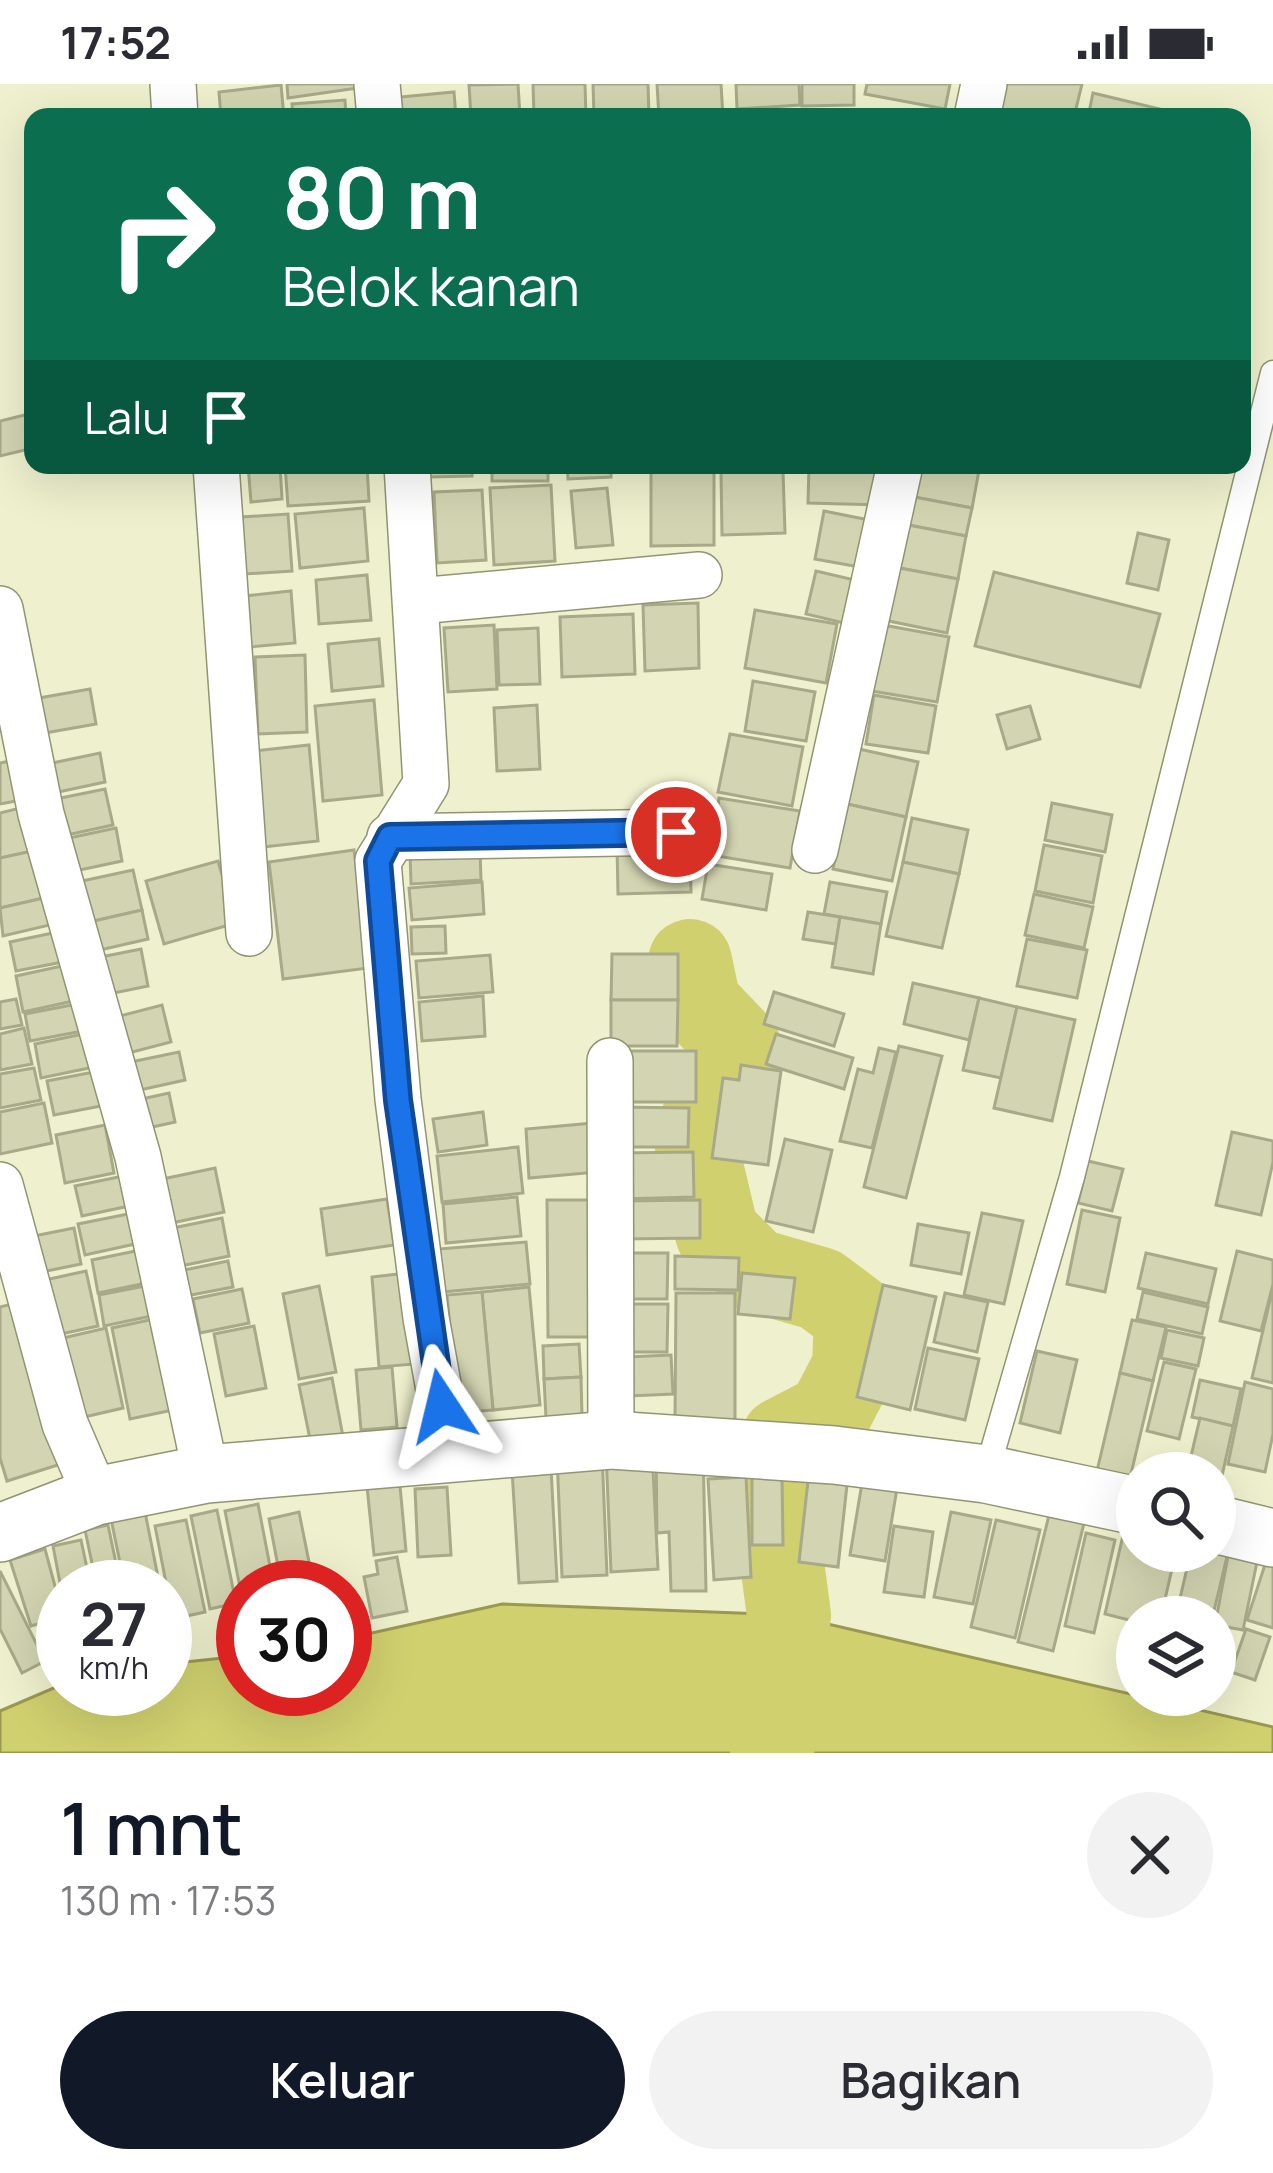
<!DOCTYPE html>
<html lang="id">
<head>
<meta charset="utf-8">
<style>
  :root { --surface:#fff; --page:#f2f2f3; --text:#2b2b33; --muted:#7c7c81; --accent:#111827 }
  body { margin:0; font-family:Manrope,sans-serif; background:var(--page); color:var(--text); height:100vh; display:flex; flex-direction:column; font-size:45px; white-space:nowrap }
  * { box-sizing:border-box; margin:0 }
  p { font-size:39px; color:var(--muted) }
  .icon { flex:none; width:66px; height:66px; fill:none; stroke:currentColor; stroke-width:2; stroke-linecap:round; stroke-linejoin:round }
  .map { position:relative; height:1669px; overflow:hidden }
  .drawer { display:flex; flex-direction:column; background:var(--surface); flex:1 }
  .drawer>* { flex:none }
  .guide { position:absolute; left:24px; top:24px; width:1227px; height:366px; border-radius:24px; box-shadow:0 12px 48px #0002; background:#0b6e4f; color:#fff; overflow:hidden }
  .controls { position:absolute; left:1116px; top:1368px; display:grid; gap:24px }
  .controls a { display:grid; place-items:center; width:120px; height:120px; border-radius:50%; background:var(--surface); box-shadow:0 12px 48px #0002; font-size:60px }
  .speed { position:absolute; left:36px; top:1476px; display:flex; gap:24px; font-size:60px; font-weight:700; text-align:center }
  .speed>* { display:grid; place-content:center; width:156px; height:156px; border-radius:50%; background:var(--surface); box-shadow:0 12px 48px #0002; line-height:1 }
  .speed small { font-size:30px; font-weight:400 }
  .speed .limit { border:18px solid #d22; background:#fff; color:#111 }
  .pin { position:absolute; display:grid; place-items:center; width:102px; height:102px; color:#fff; margin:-51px; border:6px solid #fff; border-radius:50%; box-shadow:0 3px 12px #0007 }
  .me { position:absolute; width:132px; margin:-66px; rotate:350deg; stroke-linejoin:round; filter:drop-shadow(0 0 9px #0008) }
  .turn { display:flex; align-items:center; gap:42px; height:252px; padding:0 60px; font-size:54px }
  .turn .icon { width:156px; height:156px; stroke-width:2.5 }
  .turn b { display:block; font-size:84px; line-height:102px }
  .then { display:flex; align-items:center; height:114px; padding:0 60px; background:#0003; gap:24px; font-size:45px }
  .round { display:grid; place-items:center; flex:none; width:126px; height:126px; border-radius:63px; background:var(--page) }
  .overview { display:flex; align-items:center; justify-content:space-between; height:204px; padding:0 60px }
  h1 { font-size:72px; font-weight:600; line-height:90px; color:var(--accent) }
  .button { display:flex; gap:24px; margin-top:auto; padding:24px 60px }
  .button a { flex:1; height:138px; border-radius:72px; background:var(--accent); color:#fff; font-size:48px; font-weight:600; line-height:138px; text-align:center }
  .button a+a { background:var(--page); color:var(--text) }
  .status { display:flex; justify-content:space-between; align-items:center; height:84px; padding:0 60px; background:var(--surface); direction:ltr }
  .status svg { height:33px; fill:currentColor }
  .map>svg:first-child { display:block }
  .water { fill:#d0d06f; stroke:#999951; stroke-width:3 }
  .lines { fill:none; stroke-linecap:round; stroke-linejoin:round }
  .river { stroke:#d0d06f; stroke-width:84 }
  .building { fill:#d3d4b1; stroke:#a8a988; stroke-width:3 }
  .service-casing { stroke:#939473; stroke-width:27 }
  .minor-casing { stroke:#939473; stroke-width:48 }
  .tertiary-casing { stroke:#939473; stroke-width:60 }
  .service { stroke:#fff; stroke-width:24 }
  .minor { stroke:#fff; stroke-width:45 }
  .tertiary { stroke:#fff; stroke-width:57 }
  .route-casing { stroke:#114b97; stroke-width:30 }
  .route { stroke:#1a73e8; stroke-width:21 }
</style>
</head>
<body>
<div class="status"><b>17:52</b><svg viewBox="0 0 49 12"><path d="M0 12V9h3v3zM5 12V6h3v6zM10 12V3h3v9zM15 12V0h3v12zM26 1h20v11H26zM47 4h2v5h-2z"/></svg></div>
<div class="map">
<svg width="1273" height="1669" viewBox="0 0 1273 1669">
  <rect width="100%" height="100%" fill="#eff0cd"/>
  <!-- water -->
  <path class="water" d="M502 1520 789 1531 1273 1643V1669H0V1627L63 1600V1605H165V1580L243 1572V1605H345V1555Z"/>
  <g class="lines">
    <!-- river -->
    <path class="river" d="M690 877 699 920 739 962 735 984 709 1007 697 1065 717 1149 754 1186 820 1205 856 1232 854 1283 829 1331 783 1355 772 1404 789 1531 772 1669"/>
  </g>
  <!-- building -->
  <g class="building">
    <path d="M287 0H365V3L288 14Z"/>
    <path d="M518 0 520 33H471L469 1Z"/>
    <path d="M533 0H585L586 33H534Z"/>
    <path d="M593 0H648L649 33H594Z"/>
    <path d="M657 0H721L723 33H659Z"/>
    <path d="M736 0H799L800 21 737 25Z"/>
    <path d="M802 0H854V21L802 22Z"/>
    <path d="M867 0H950L945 25 865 10Z"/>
    <path d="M1001 0H1082L1074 33H993Z"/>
    <path d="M281 1 284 33H221L219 8Z"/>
    <path d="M454 8 456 33H401L400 13Z"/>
    <path d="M1093 9 1160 25 1158 33H1088Z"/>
    <path d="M345 16 346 33H293L292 20Z"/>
    <path d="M33 329V364L0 372V337Z"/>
    <path d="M248 381H280L282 415 251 418Z"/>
    <path d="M285 381H367L369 417 288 422Z"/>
    <path d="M428 381H472V392L429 393Z"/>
    <rect x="492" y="381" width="56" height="16"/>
    <path d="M567 381H611V393L568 395Z"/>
    <path d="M809 381H883L882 421 808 419Z"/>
    <path d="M915 381H980L972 424 909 412Z"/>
    <path d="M714 387V461L651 462V388Z"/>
    <path d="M783 387 785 449 722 451 721 388Z"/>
    <path d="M551 401 555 477 494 481 490 404Z"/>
    <path d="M607 404 613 461 576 464 571 407Z"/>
    <path d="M482 406 486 476 437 479 434 408Z"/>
    <path d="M909 412 972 424 966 452 903 440Z"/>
    <path d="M364 424 368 477 300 484 295 430Z"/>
    <path d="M824 427 874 437 865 484 815 475Z"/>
    <path d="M288 430 292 487 245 490 242 433Z"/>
    <path d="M903 440 966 452 958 495 894 483Z"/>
    <path d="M1138 449 1169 456 1158 506 1127 499Z"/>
    <path d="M894 483 958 495 947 549 884 536Z"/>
    <path d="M816 487 859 497 848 540 806 530Z"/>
    <path d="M994 488 1160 530 1140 603 975 562Z"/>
    <path d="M367 491 371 536 319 540 316 496Z"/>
    <path d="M291 507 295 559 249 563 244 512Z"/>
    <path d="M698 519 699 584 645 587 643 521Z"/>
    <path d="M755 526 837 540 826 599 745 584Z"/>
    <path d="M633 530 635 590 562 593 560 533Z"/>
    <path d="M872 539 949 553 937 618 860 605Z"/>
    <path d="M494 541 497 605 448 608 444 544Z"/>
    <path d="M538 544 540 600 499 601 497 546Z"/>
    <path d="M379 555 383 602 332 607 328 560Z"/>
    <path d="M305 571 307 648 258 650 255 573Z"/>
    <path d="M753 597 815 608 806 657 745 647Z"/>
    <path d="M90 605 96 640 28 652 22 617Z"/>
    <path d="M874 611 936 622 928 669 866 660Z"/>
    <path d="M374 616 382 711 323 717 315 622Z"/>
    <path d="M537 621 540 685 497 687 494 624Z"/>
    <path d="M1030 622 1040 655 1007 665 997 631Z"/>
    <path d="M730 650 803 663 792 722 718 708Z"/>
    <path d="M309 661 318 757 253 764 244 668Z"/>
    <path d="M859 665 918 678 906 733 847 720Z"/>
    <path d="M100 669 105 698 49 710 43 681Z"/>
    <path d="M24 674 32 714 0 720V679Z"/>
    <path d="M105 705 113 741 53 754 46 717Z"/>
    <path d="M719 714 800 727 790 784 711 771Z"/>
    <path d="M1052 719 1112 731 1105 768 1045 756Z"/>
    <path d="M847 720 906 733 892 797 833 785Z"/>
    <path d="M28 722 37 766 0 774V729Z"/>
    <path d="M912 734 968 746 959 790 903 778Z"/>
    <path d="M116 744 122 777 61 790 55 757Z"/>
    <path d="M690 761 691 808 618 810 617 763Z"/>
    <path d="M1044 761 1102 772 1093 819 1035 807Z"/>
    <path d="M37 766 48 813 0 824V774Z"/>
    <path d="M354 766 368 884 283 895 269 778Z"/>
    <path d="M480 766 481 796 411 800 410 769Z"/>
    <path d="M218 777 236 839 164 860 146 797Z"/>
    <path d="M903 778 959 790 942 864 886 852Z"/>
    <path d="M708 780 772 790 766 826 702 815Z"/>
    <path d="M133 786 142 826 81 840 73 799Z"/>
    <path d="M482 798 484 830 412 836 409 804Z"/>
    <path d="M830 798 887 808 881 840 824 830Z"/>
    <path d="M1034 810 1093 823 1084 864 1025 851Z"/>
    <path d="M48 813 54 840 3 852 0 824Z"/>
    <path d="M142 826 148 855 87 869 81 840Z"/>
    <path d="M808 828 840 833 836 860 803 855Z"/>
    <path d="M840 833 881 840 873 890 832 883Z"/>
    <path d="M445 842 446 869 412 870 411 843Z"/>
    <path d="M62 847 68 877 16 887 10 858Z"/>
    <path d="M1027 855 1087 866 1077 914 1017 902Z"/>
    <path d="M141 865 148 902 104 911 96 874Z"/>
    <path d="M612 870H678V916H611Z"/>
    <path d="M490 871 493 908 419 914 416 877Z"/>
    <path d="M71 880 78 916 23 928 16 892Z"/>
    <path d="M913 899 979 914 969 956 904 940Z"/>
    <path d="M774 908 844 930 834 962 764 940Z"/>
    <path d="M483 912 485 952 422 957 419 918Z"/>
    <path d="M979 914 1017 923 1001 994 963 986Z"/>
    <path d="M16 915 22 941 0 945V918Z"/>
    <path d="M611 916H678L677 962H611Z"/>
    <path d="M82 919 88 946 30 957 25 930Z"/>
    <path d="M162 921 171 958 121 971 112 934Z"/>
    <path d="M1017 923 1075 936 1052 1037 994 1024Z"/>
    <path d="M24 944 32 980 0 986V950Z"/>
    <path d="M88 949 94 983 41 994 35 960Z"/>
    <path d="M776 950 853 974 844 1005 766 980Z"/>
    <path d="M899 962 942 972 906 1114 864 1103Z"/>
    <path d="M879 964 896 968 872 1064 840 1057 858 985 873 989Z"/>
    <rect x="616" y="967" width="80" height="51"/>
    <path d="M179 968 185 996 131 1008 126 979Z"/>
    <path d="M741 981 781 987 768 1081 712 1074 723 994 739 996Z"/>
    <path d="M34 984 41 1016 0 1024V990Z"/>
    <path d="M99 987 106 1021 54 1031 47 997Z"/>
    <path d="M169 1009 175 1038 139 1046 133 1017Z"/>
    <path d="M44 1019 52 1059 0 1070V1028Z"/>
    <path d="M617 1023 689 1024 688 1063H616Z"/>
    <path d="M483 1028 487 1061 438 1068 433 1035Z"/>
    <path d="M594 1039 598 1088 529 1094 526 1045Z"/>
    <path d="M105 1041 114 1089 65 1099 56 1051Z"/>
    <path d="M1232 1048 1273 1057V1078L1261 1131 1216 1121Z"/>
    <path d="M785 1055 832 1066 813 1148 766 1137Z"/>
    <path d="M518 1063 523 1109 442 1118 437 1072Z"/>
    <path d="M693 1068 694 1113 620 1115 619 1069Z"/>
    <path d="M1088 1077 1123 1085 1112 1127 1078 1119Z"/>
    <path d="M215 1084 224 1128 167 1140 158 1096Z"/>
    <path d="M128 1091 134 1121 82 1132 75 1102Z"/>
    <path d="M517 1113 521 1152 446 1159 443 1120Z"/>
    <path d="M387 1115 394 1161 327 1171 321 1125Z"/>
    <path d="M547 1116H607L608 1253H548Z"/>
    <path d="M700 1116V1154L620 1155V1117Z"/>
    <path d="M1082 1126 1120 1134 1105 1208 1067 1200Z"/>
    <path d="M138 1128 144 1158 85 1171 78 1140Z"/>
    <path d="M982 1129 1023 1137 1004 1220 964 1211Z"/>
    <path d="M222 1134 229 1172 176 1183 168 1145Z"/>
    <path d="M918 1140 969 1149 961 1190 911 1181Z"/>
    <path d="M74 1144 81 1180 27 1191 19 1155Z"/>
    <path d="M526 1158 530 1200 442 1208 438 1165Z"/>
    <path d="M145 1165 151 1198 98 1209 92 1176Z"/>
    <path d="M1237 1167 1273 1176V1200L1261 1247 1220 1237Z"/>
    <path d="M627 1169H668L667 1215H626Z"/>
    <path d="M1146 1169 1216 1185 1208 1220 1138 1204Z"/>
    <path d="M675 1172 739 1174 738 1206 675 1205Z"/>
    <path d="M228 1177 233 1203 186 1212 180 1187Z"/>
    <path d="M86 1187 98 1242 47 1253 36 1198Z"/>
    <path d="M407 1189 415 1280 379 1283 372 1193Z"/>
    <path d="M742 1189 795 1194 790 1235 738 1230Z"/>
    <path d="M160 1199 166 1229 104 1242 99 1211Z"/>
    <path d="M883 1201 936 1213 910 1326 857 1313Z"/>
    <path d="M319 1202 336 1288 299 1295 283 1210Z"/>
    <path d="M529 1203 540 1321 493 1326 482 1208Z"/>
    <path d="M1273 1203V1299L1252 1294Z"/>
    <path d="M242 1205 249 1239 200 1249 193 1215Z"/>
    <path d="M482 1208 493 1326 458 1329 447 1211Z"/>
    <path d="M1143 1208 1208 1223 1202 1250 1137 1235Z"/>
    <path d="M676 1209H735V1336L675 1335Z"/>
    <path d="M945 1209 988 1218 977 1268 934 1258Z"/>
    <path d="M12 1220 61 1380 7 1397 0 1374V1223Z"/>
    <path d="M629 1220H668L667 1268H629Z"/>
    <path d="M168 1232 187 1323 130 1335 112 1244Z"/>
    <path d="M1132 1236 1166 1243 1153 1297 1120 1289Z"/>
    <path d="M254 1242 266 1304 226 1312 214 1250Z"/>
    <path d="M106 1244 123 1324 76 1335 59 1255Z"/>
    <path d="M1167 1246 1204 1254 1198 1282 1161 1274Z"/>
    <path d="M579 1260 581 1293 544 1295 543 1262Z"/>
    <path d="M928 1264 979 1275 965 1336 915 1325Z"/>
    <path d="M1037 1267 1077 1276 1060 1349 1020 1339Z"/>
    <path d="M671 1271 673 1310 629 1312 627 1273Z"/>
    <path d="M1164 1278 1196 1285 1179 1355 1147 1347Z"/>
    <path d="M392 1283 397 1343 361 1346 356 1286Z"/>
    <path d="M1120 1289 1153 1297 1130 1394 1097 1387Z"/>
    <path d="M581 1293 582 1332 546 1334 544 1295Z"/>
    <path d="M332 1294 344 1358 312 1365 299 1301Z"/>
    <path d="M1200 1296 1241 1305 1233 1342 1192 1333Z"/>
    <path d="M1245 1298 1273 1305V1350L1265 1388 1228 1380Z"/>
    <path d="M1200 1334 1233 1342 1218 1410 1215 1389H1187Z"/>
    <path d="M703 1364 706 1507H671L669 1448 657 1449 656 1366Z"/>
    <path d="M652 1366 658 1485 611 1488 606 1368Z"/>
    <path d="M602 1369 607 1491 562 1493 557 1372Z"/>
    <path d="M398 1380 406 1467 374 1471 365 1383Z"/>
    <path d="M865 1381 900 1386 885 1477 850 1471Z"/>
    <path d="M551 1384 557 1497 519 1499 512 1386Z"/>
    <path d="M809 1388 848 1392 838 1483 799 1478Z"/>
    <path d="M746 1393 751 1493 714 1496 708 1395Z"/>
    <path d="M752 1393H782L783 1461H752Z"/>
    <path d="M447 1403 451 1471 418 1473 415 1405Z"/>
    <path d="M258 1420 274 1503H243V1519L225 1427Z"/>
    <path d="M144 1423 160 1503H125L110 1430Z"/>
    <path d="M217 1426 236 1519 210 1525 191 1432Z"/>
    <path d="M1050 1427 1085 1435 1053 1567 1018 1558Z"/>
    <path d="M299 1428 314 1503H282L269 1435Z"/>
    <path d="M951 1428 991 1436 973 1520 934 1513Z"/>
    <path d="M186 1436 205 1528 173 1535 155 1442Z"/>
    <path d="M996 1436 1040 1446 1015 1554 971 1543Z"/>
    <path d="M108 1441 121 1503H97L85 1446Z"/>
    <path d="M894 1442 933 1448 924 1513 884 1508Z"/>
    <path d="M1124 1447 1137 1450V1467H1176L1161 1533H1137V1538L1105 1530Z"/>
    <path d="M1086 1449 1115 1456 1094 1549 1065 1542Z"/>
    <path d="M81 1456 91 1503H63V1515L53 1462Z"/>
    <path d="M1271 1462 1273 1463V1544L1247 1536Z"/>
    <path d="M45 1465 63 1532 31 1542 10 1476Z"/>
    <path d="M1191 1467 1228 1468 1213 1531 1178 1523Z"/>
    <path d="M1229 1467 1258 1473 1243 1546 1215 1541Z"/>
    <path d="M397 1473 407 1527 372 1534 364 1493 378 1490 376 1477Z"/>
    <path d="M0 1487 45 1577 22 1589 0 1545Z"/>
    <path d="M1246 1545 1270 1553 1255 1596 1231 1588Z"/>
  </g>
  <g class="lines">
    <!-- service casing -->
    <g class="service-casing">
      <path id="service" d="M986 1390 1072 1093 1273 289"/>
    </g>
    <!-- minor casing -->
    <g class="minor-casing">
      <g id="minor">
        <path d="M173 0 175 33"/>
        <path d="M377 0 380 33"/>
        <path d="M977 33 984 0"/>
        <path d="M216 381 249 849"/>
        <path d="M407 381 426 700 378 777 398 1015 426 1234 450 1366"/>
        <path d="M418 517 699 491"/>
        <path d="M0 525 41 730 138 1073 206 1390"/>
        <path d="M390 753 676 748"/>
        <path d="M815 766 900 381"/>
        <path d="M610 977 611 1356"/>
        <path d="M0 1101 65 1340 96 1412"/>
      </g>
    </g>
    <!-- tertiary casing -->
    <g class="tertiary-casing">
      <g id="tertiary">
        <path d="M1215 1440 1273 1454"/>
        <path d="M0 1449 96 1412 206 1390 611 1356 834 1371 986 1390 1137 1422"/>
      </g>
    </g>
    <!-- service -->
    <use href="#service" class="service"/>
    <!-- minor -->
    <use href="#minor" class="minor"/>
    <!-- tertiary -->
    <use href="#tertiary" class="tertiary"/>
  </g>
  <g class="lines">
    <!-- route casing -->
    <g class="route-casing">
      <path id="route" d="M442 1322 398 1016 378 777 390 753 676 748"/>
    </g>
    <!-- route -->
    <use href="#route" class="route"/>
  </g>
</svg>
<div class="controls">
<a><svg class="icon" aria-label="search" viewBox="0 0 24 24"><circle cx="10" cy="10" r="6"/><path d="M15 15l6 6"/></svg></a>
<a><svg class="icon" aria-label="layers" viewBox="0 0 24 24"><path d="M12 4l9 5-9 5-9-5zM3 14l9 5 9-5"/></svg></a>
</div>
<div class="speed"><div>27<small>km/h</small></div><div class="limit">30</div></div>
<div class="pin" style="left:676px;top:748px;background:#d93025"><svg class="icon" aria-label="arrive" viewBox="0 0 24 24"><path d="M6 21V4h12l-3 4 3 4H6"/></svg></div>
<svg class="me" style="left:442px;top:1322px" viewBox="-20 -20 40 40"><path d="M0-17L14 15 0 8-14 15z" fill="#1a73e8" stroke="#fff" stroke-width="4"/></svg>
<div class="guide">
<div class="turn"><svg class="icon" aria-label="right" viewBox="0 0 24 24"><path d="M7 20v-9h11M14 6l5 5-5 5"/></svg><div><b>80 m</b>Belok kanan</div></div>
<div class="then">Lalu<svg class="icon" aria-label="arrive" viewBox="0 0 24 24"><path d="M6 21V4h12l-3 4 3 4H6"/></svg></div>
</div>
</div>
<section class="drawer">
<div class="overview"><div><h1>1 mnt</h1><p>130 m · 17:53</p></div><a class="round"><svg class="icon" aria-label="close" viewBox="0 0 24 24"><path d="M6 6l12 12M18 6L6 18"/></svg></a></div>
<div class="button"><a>Keluar</a><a>Bagikan</a></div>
</section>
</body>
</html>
